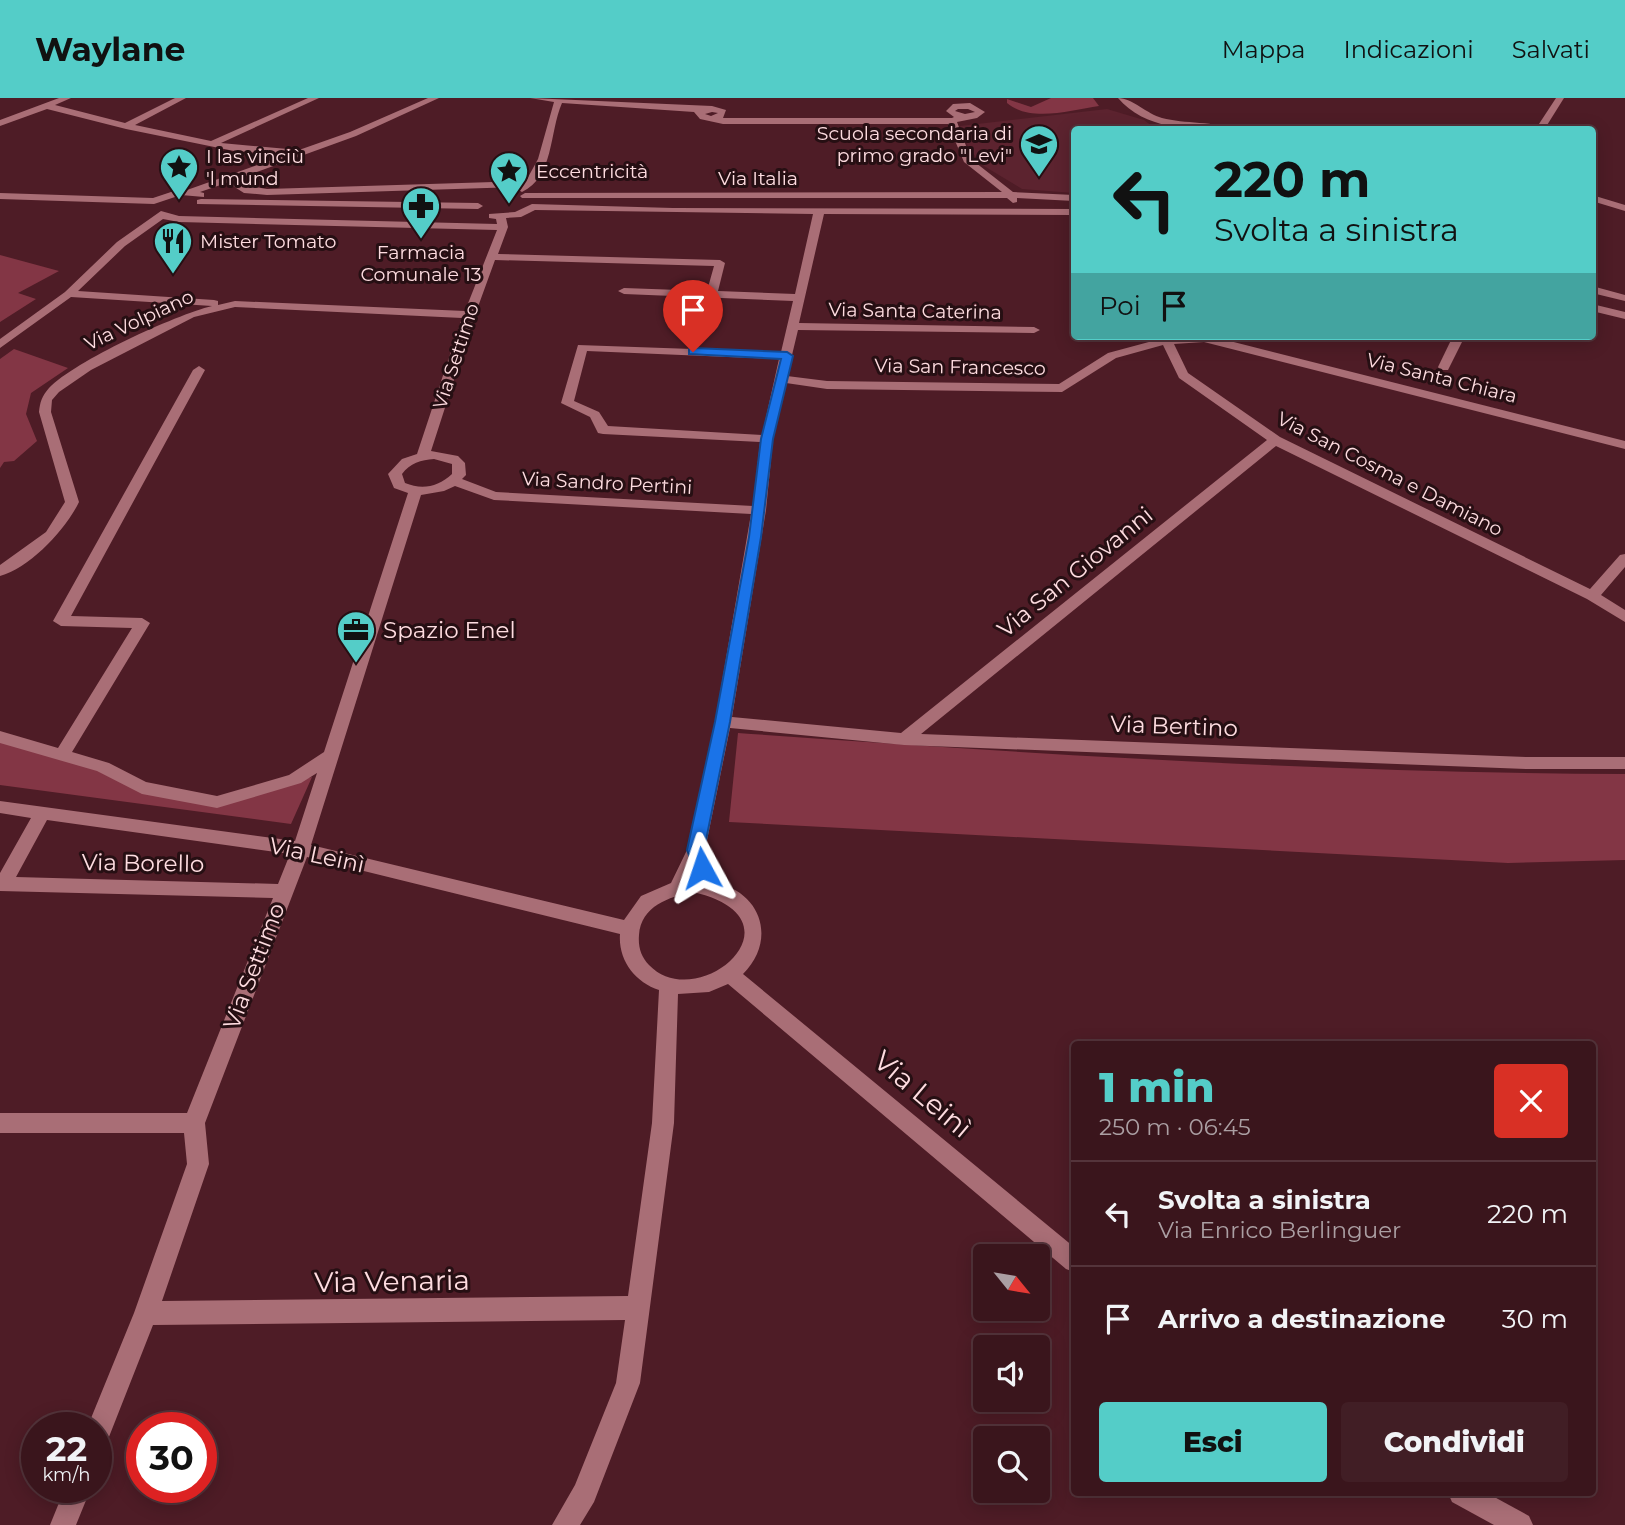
<!DOCTYPE html>
<html lang="it">
<head>
<meta charset="utf-8">
<style>
  :root { --surface:#3a151c; --page:#411e25; --text:#f1f3f6; --muted:#ab9fa3; --line:#54343b; --accent:#54cdc8 }
  body { margin:0; font-family:Montserrat,sans-serif; background:var(--page); color:var(--text); height:100vh; display:flex; flex-direction:column; font-size:26px; white-space:nowrap }
  * { box-sizing:border-box; margin:0 }
  p { font-size:23px; color:var(--muted) }
  .icon { flex:none; width:38px; height:38px; fill:none; stroke:currentColor; stroke-width:2; stroke-linecap:round; stroke-linejoin:round }
  .map { position:relative; flex:1; overflow:hidden }
  .side { position:absolute; left:1071px; top:943px; width:525px; height:455px; display:flex; flex-direction:column; background:var(--surface); border-radius:7px; box-shadow:0 4px 18px #0003,0 0 0 2px var(--line) }
  .side>* { flex:none }
  .top-card { position:absolute; left:1071px; top:28px; width:525px; height:214px; border-radius:7px; box-shadow:0 4px 18px #0003,0 0 0 2px var(--line); background:#54cdc8; color:#111; overflow:hidden }
  .needle { width:46px; rotate:120deg }
  .tools { position:absolute; left:973px; top:1146px; display:grid; gap:14px }
  .tools a { display:grid; place-items:center; width:77px; height:77px; border-radius:7px; background:var(--surface); box-shadow:0 4px 18px #0003,0 0 0 2px var(--line); font-size:35px }
  .speed { position:absolute; left:21px; top:1314px; display:flex; gap:14px; font-size:35px; font-weight:700; text-align:center }
  .speed>* { display:grid; place-content:center; width:91px; height:91px; border-radius:50%; background:var(--surface); box-shadow:0 4px 18px #0003,0 0 0 2px var(--line); line-height:1 }
  .speed small { font-size:18px; font-weight:400 }
  .speed .limit { border:10px solid #d22; background:#fff; color:#111 }
  .pin { position:absolute; display:grid; place-items:center; width:60px; height:60px; color:#fff; margin:-72px -30px; border-radius:50% 50% 50% 0; rotate:-45deg; box-shadow:0 0 7px #0007 }
  .pin .icon { rotate:45deg }
  .me { position:absolute; width:77px; margin:-38px; rotate:355deg; stroke-linejoin:round; filter:drop-shadow(0 0 5px #0008) }
  .turn { display:flex; align-items:center; gap:24px; height:147px; padding:0 28px; font-size:32px }
  .turn .icon { width:91px; height:91px; stroke-width:2.5 }
  .turn b { display:block; font-size:49px; line-height:60px }
  .then { display:flex; align-items:center; height:66px; padding:0 28px; background:#0003; gap:14px; font-size:26px }
  .round { display:grid; place-items:center; flex:none; width:74px; height:74px; border-radius:7px; background:var(--page) }
  .overview { display:flex; align-items:center; justify-content:space-between; height:119px; padding:0 28px }
  h1 { font-size:42px; font-weight:800; line-height:52px; color:var(--accent) }
  .cta { display:flex; gap:14px; margin-top:auto; padding:14px 28px }
  .cta a { flex:1; height:80px; border-radius:7px; background:var(--accent); color:#111; font-size:28px; font-weight:800; line-height:80px; text-align:center }
  .cta a+a { background:var(--page); color:var(--text) }
  ul { padding:0; list-style:none }
  li { display:flex; align-items:center; gap:21px; height:105px; padding:0 28px; border-top:2px solid var(--line) }
  li div { flex:1 }
  li b { display:block; font-size:26px }
  li em { font-style:normal }
  header { display:flex; align-items:center; gap:42px; box-sizing:border-box; height:98px; padding:0 35px; background:var(--accent); color:#111 }
  header strong { font-size:33px }
  nav { display:flex; gap:38px; margin-inline-start:auto; font-size:24px }
  .map>svg:first-child { display:block }
  .built { fill:#5c232f }
  .green { fill:#833645 }
  .lines { fill:none; stroke-linecap:round; stroke-linejoin:round }
  .minor { fill:#a96e76; fill-rule:evenodd }
  .route { fill:#1a73e8; stroke:#114b97; stroke-width:2 }
  .labels { text-anchor:middle; dominant-baseline:central; stroke-width:6; stroke-linejoin:round; paint-order:stroke }
  .far-poi-label { font-size:19px; fill:#fedce0; stroke:#260f13; text-anchor:start }
  .far-street-label { font-size:19px; fill:#fedce0; stroke:#260f13 }
  .street-label { font-size:23px; fill:#fedce0; stroke:#260f13 }
  .poi-label { font-size:23px; fill:#fedce0; stroke:#260f13; text-anchor:start }
  .near-street-label { font-size:28px; fill:#fedce0; stroke:#260f13 }
</style>
</head>
<body>
<header>
<strong>Waylane</strong>
<nav><a>Mappa</a><a>Indicazioni</a><a>Salvati</a></nav>
</header>
<div class="map">
<svg width="1625" height="1427" viewBox="0 0 1625 1427">
  <rect width="100%" height="100%" fill="#4e1c26"/>
  <!-- built -->
  <path class="built" d="M1107 11 1144 22 1156 31 1074 32V95L1022 91 984 68 969 51 960 28Z"/>
  <!-- green -->
  <g class="green">
    <path d="M1051 0H1093L1099 8C1071 12 1031 25 1007 5V1L1031 9Z"/>
    <path d="M0 157 59 173 18 195 36 201 0 224Z"/>
    <path d="M14 251 68 270 31 295 26 316 37 343 14 363 4 364 0 370V261Z"/>
    <path d="M738 635C1033 656 1329 675 1625 676V762L1508 765 729 724Z"/>
    <path d="M0 640 103 669 143 690 217 704 312 679 291 726 0 687Z"/>
  </g>
  <g class="lines">
    <!-- minor -->
    <g class="minor">
      <path d="M59 0H71L55 7 125 25 175 0H186L135 27 211 43 308 0H319L221 45 299 52 350 34 428 0H439L356 38 243 79 246 84 244 87 267 91 526 83 538 61 554 4 530 0 712 8 726 12 723 20H952L954 19 946 13 953 6 970 5 985 14 977 20 957 24 971 61 1013 94 1074 97V103L1017 100V104L1013 105 1007 100H522L520 98 525 95 1002 94 964 64 948 26H723L700 21 694 14 562 5C549 35 554 79 522 94L517 91 519 89 267 97 244 95 233 88 235 82 200 94 204 95V99L181 97 154 106 0 101V95L153 100 180 91 187 92 286 57 234 53 126 31 47 11 0 28V22ZM958 11H968L975 14 965 16 955 13ZM712 14 718 15 711 18 705 16Z"/>
      <path d="M1118 0C1132 0 1147 16 1162 20 1184 26 1216 23 1234 32 1195 32 1146 33 1118 0Z"/>
      <path d="M1556 0H1564L1544 32H1535Z"/>
      <path d="M1592 97 1625 107V113L1592 103Z"/>
      <path d="M201 101 478 105 483 108 478 111 197 106V102Z"/>
      <path d="M532 106 673 110 1074 111V117L824 116 799 225 1034 229 1040 232 1034 235 798 232 787 278 827 283 1059 286 1108 255 1160 241 1158 238H1210L1625 343V351L1204 244 1174 246 1188 275 1280 339 1590 491 1620 457 1625 456V469L1601 497 1625 512V524L1587 501 1276 348 921 636 1527 659H1625V671H1527L904 647 730 630 705 752 717 785C763 796 776 843 743 876L1074 1149V1174L1066 1171 728 886 709 894 678 896 674 1025 640 1285 594 1404 580 1427H552L575 1387 616 1285 625 1222 153 1227 105 1349 96 1353V1330H87L134 1215 187 1066 184 1035H0V1015H187L273 800 0 793V775L31 720 0 715V703L295 743 317 675 301 685 217 710 142 696 97 673 0 645V633L58 650 132 530 61 528 53 523 193 272 199 268 205 272 71 518 142 520 150 525 72 654 109 665 146 684 217 698 289 677 324 654 408 395 394 390 388 376 402 361 417 356 462 220 235 209 194 219 91 272 59 294 52 302 51 314 79 404C66 431 30 470 0 478V467L46 434 65 404 39 314C40 304 42 298 49 290 75 263 175 217 212 208L71 199 0 250V241L65 194 117 144 161 113 179 118 497 126 496 121 489 120V116L515 114ZM535 112 813 116 795 196 718 193 725 165 720 162 498 156 508 129 506 120 521 119ZM163 121 179 124 497 132 465 213 235 203 218 207V203L214 202 78 193 125 148ZM495 162 714 168 707 193 624 190 618 193 624 196 793 203 781 254 578 247 561 305 590 319 598 335 603 336 760 344 753 408 496 394 462 381 466 377 465 365 458 358 431 353 475 217ZM1163 247 1179 280 1267 342 901 635 732 619 766 412 773 341 786 285 827 291 1062 294 1116 260ZM587 253 779 261 762 337 608 328 599 314 574 303ZM434 361 452 366V376C438 389 422 392 405 385L402 376C410 365 421 362 434 361ZM455 388 494 402 751 416 715 624 687 752 671 785 641 798 624 822 311 747 421 397 444 393ZM47 722 290 756 278 786 16 779ZM307 759 620 836C618 862 635 884 659 892L652 1025 628 1198 162 1203 209 1066 205 1025ZM695 774 697 781 691 780ZM693 794C810 821 698 918 649 867 641 859 638 849 639 837 641 808 669 799 693 794Z"/>
      <path d="M1592 188 1625 197V203L1592 195Z"/>
      <path d="M1592 206 1625 214V221L1592 213Z"/>
      <path d="M1453 238H1465L1448 272H1440L1438 269Z"/>
      <path d="M65 1390H91L76 1427H50Z"/>
      <path d="M1448 1395H1487L1529 1418 1533 1427H1494L1452 1404Z"/>
    </g>
  </g>
  <!-- route -->
  <path class="route" d="M693 250 787 254 793 258 773 341 761 439 730 624 704 752 710 770 702 777 696 775 687 752 715 624 749 439 761 341 781 261 689 256V251Z"/>
  <!-- icons -->
  <defs>
    <g id="school-pin" transform="scale(2.0125)"><path d="M0 17L-7.5 6A9.5 9.5 0 1 1 7.5 6Z" fill="#54cdc8" stroke="#260f13"/><path d="M0-5L7-2L0 1L-7-2ZM-4 1L0 2.5L4 1V4Q0 6-4 4Z" fill="#111"/></g>
    <g id="sight-pin" transform="scale(2.0125)"><path d="M0 17L-7.5 6A9.5 9.5 0 1 1 7.5 6Z" fill="#54cdc8" stroke="#260f13"/><path d="M0-6L1.8-2.2L6-1.7L2.9 1.2L3.7 5.4L0 3.3L-3.7 5.4L-2.9 1.2L-6-1.7L-1.8-2.2Z" fill="#111"/></g>
    <g id="pharmacy-pin" transform="scale(2.0125)"><path d="M0 17L-7.5 6A9.5 9.5 0 1 1 7.5 6Z" fill="#54cdc8" stroke="#260f13"/><path d="M-2-6h4v4h4v4h-4v4h-4v-4h-4v-4h4Z" fill="#111"/></g>
    <g id="restaurant-pin" transform="scale(2.0125)"><path d="M0 17L-7.5 6A9.5 9.5 0 1 1 7.5 6Z" fill="#54cdc8" stroke="#260f13"/><path d="M-5-6h1v4h1v-4h1v4h1v-4h1v5L-1.5 .5V6h-2V.5L-5-1ZM5-6V6H3V1.5H1.5Q1.5-4 5-6Z" fill="#111"/></g>
    <g id="office-pin" transform="scale(2.0125)"><path d="M0 17L-7.5 6A9.5 9.5 0 1 1 7.5 6Z" fill="#54cdc8" stroke="#260f13"/><path d="M-6-3h4V-5.5h4V-3h4V5H-6ZM-1-4.5V-3h2v-1.5ZM-6 0V1H6V0Z" fill="#111"/></g>
  </defs>
  <g fill-rule="evenodd">
    <use href="#school-pin" x="1039" y="46"/>
    <use href="#sight-pin" x="179" y="69"/>
    <use href="#sight-pin" x="509" y="73"/>
    <use href="#pharmacy-pin" x="421" y="108"/>
    <use href="#restaurant-pin" x="173" y="143"/>
    <use href="#office-pin" x="356" y="532"/>
  </g>
  <g class="labels">
    <!-- far-poi labels -->
    <g class="far-poi-label">
      <text x="1012" y="35" text-anchor="end">Scuola secondaria di<tspan x="1012" dy="22">primo grado "Levi"</tspan></text>
      <text x="206" y="58">I las vinciù<tspan x="206" dy="22">'l mund</tspan></text>
      <text x="536" y="73">Eccentricità</text>
      <text x="200" y="143">Mister Tomato</text>
      <text x="421" y="154" text-anchor="middle">Farmacia<tspan x="421" dy="22">Comunale 13</tspan></text>
    </g>
    <!-- far-street labels -->
    <g class="far-street-label">
      <text x="758" y="80">Via Italia</text>
      <text transform="translate(915 213) rotate(1)">Via Santa Caterina</text>
      <text transform="translate(139 222) rotate(-25)">Via Volpiano</text>
      <text transform="translate(456 258) rotate(-72)">Via Settimo</text>
      <text transform="translate(960 269) rotate(1)">Via San Francesco</text>
      <text transform="translate(1442 280) rotate(14)">Via Santa Chiara</text>
      <text transform="translate(1390 376) rotate(27)">Via San Cosma e Damiano</text>
      <text transform="translate(607 385) rotate(3)">Via Sandro Pertini</text>
    </g>
    <!-- street labels -->
    <g class="street-label">
      <text transform="translate(1075 474) rotate(-39)">Via San Giovanni</text>
      <text transform="translate(1174 628) rotate(2)">Via Bertino</text>
      <text transform="translate(317 757) rotate(12)">Via Leinì</text>
      <text transform="translate(143 765) rotate(1)">Via Borello</text>
      <text transform="translate(254 868) rotate(-69)">Via Settimo</text>
    </g>
    <!-- poi labels -->
    <g class="poi-label">
      <text x="383" y="532">Spazio Enel</text>
    </g>
    <!-- near-street labels -->
    <g class="near-street-label">
      <text transform="translate(923 996) rotate(40)">Via Leinì</text>
      <text transform="translate(392 1183) rotate(-1)">Via Venaria</text>
    </g>
  </g>
</svg>
<div class="tools">
<a><svg class="needle" viewBox="-14 -14 28 28"><path d="M0-13l5 13h-10z" fill="#e53935"/><path d="M0 13l5-13h-10z" fill="#ab9fa3"/></svg></a>
<a><svg class="icon" aria-label="sound" viewBox="0 0 24 24"><path d="M4 9h4l5-4v14l-5-4H4zM17 9q2 3 0 6"/></svg></a>
<a><svg class="icon" aria-label="search" viewBox="0 0 24 24"><circle cx="10" cy="10" r="6"/><path d="M15 15l6 6"/></svg></a>
</div>
<div class="speed"><div>22<small>km/h</small></div><div class="limit">30</div></div>
<div class="pin" style="left:693px;top:254px;background:#d93025"><svg class="icon" aria-label="arrive" viewBox="0 0 24 24"><path d="M6 21V4h12l-3 4 3 4H6"/></svg></div>
<svg class="me" style="left:702px;top:770px" viewBox="-20 -20 40 40"><path d="M0-17L14 15 0 8-14 15z" fill="#1a73e8" stroke="#fff" stroke-width="4"/></svg>
<div class="top-card">
<div class="turn"><svg class="icon" aria-label="left" viewBox="0 0 24 24"><path d="M17 20v-9H6M10 6l-5 5 5 5"/></svg><div><b>220 m</b>Svolta a sinistra</div></div>
<div class="then">Poi<svg class="icon" aria-label="arrive" viewBox="0 0 24 24"><path d="M6 21V4h12l-3 4 3 4H6"/></svg></div>
</div>
<section class="side">
<div class="overview"><div><h1>1 min</h1><p>250 m · 06:45</p></div><a class="round" style="background:#d93025;color:#fff"><svg class="icon" aria-label="close" viewBox="0 0 24 24"><path d="M6 6l12 12M18 6L6 18"/></svg></a></div>
<ul>
<li><svg class="icon" aria-label="left" viewBox="0 0 24 24"><path d="M17 20v-9H6M10 6l-5 5 5 5"/></svg><div><b>Svolta a sinistra</b><p>Via Enrico Berlinguer</p></div><em>220 m</em></li>
<li><svg class="icon" aria-label="arrive" viewBox="0 0 24 24"><path d="M6 21V4h12l-3 4 3 4H6"/></svg><div><b>Arrivo a destinazione</b></div><em>30 m</em></li>
</ul>
<div class="cta"><a>Esci</a><a>Condividi</a></div>
</section>
</div>
</body>
</html>
